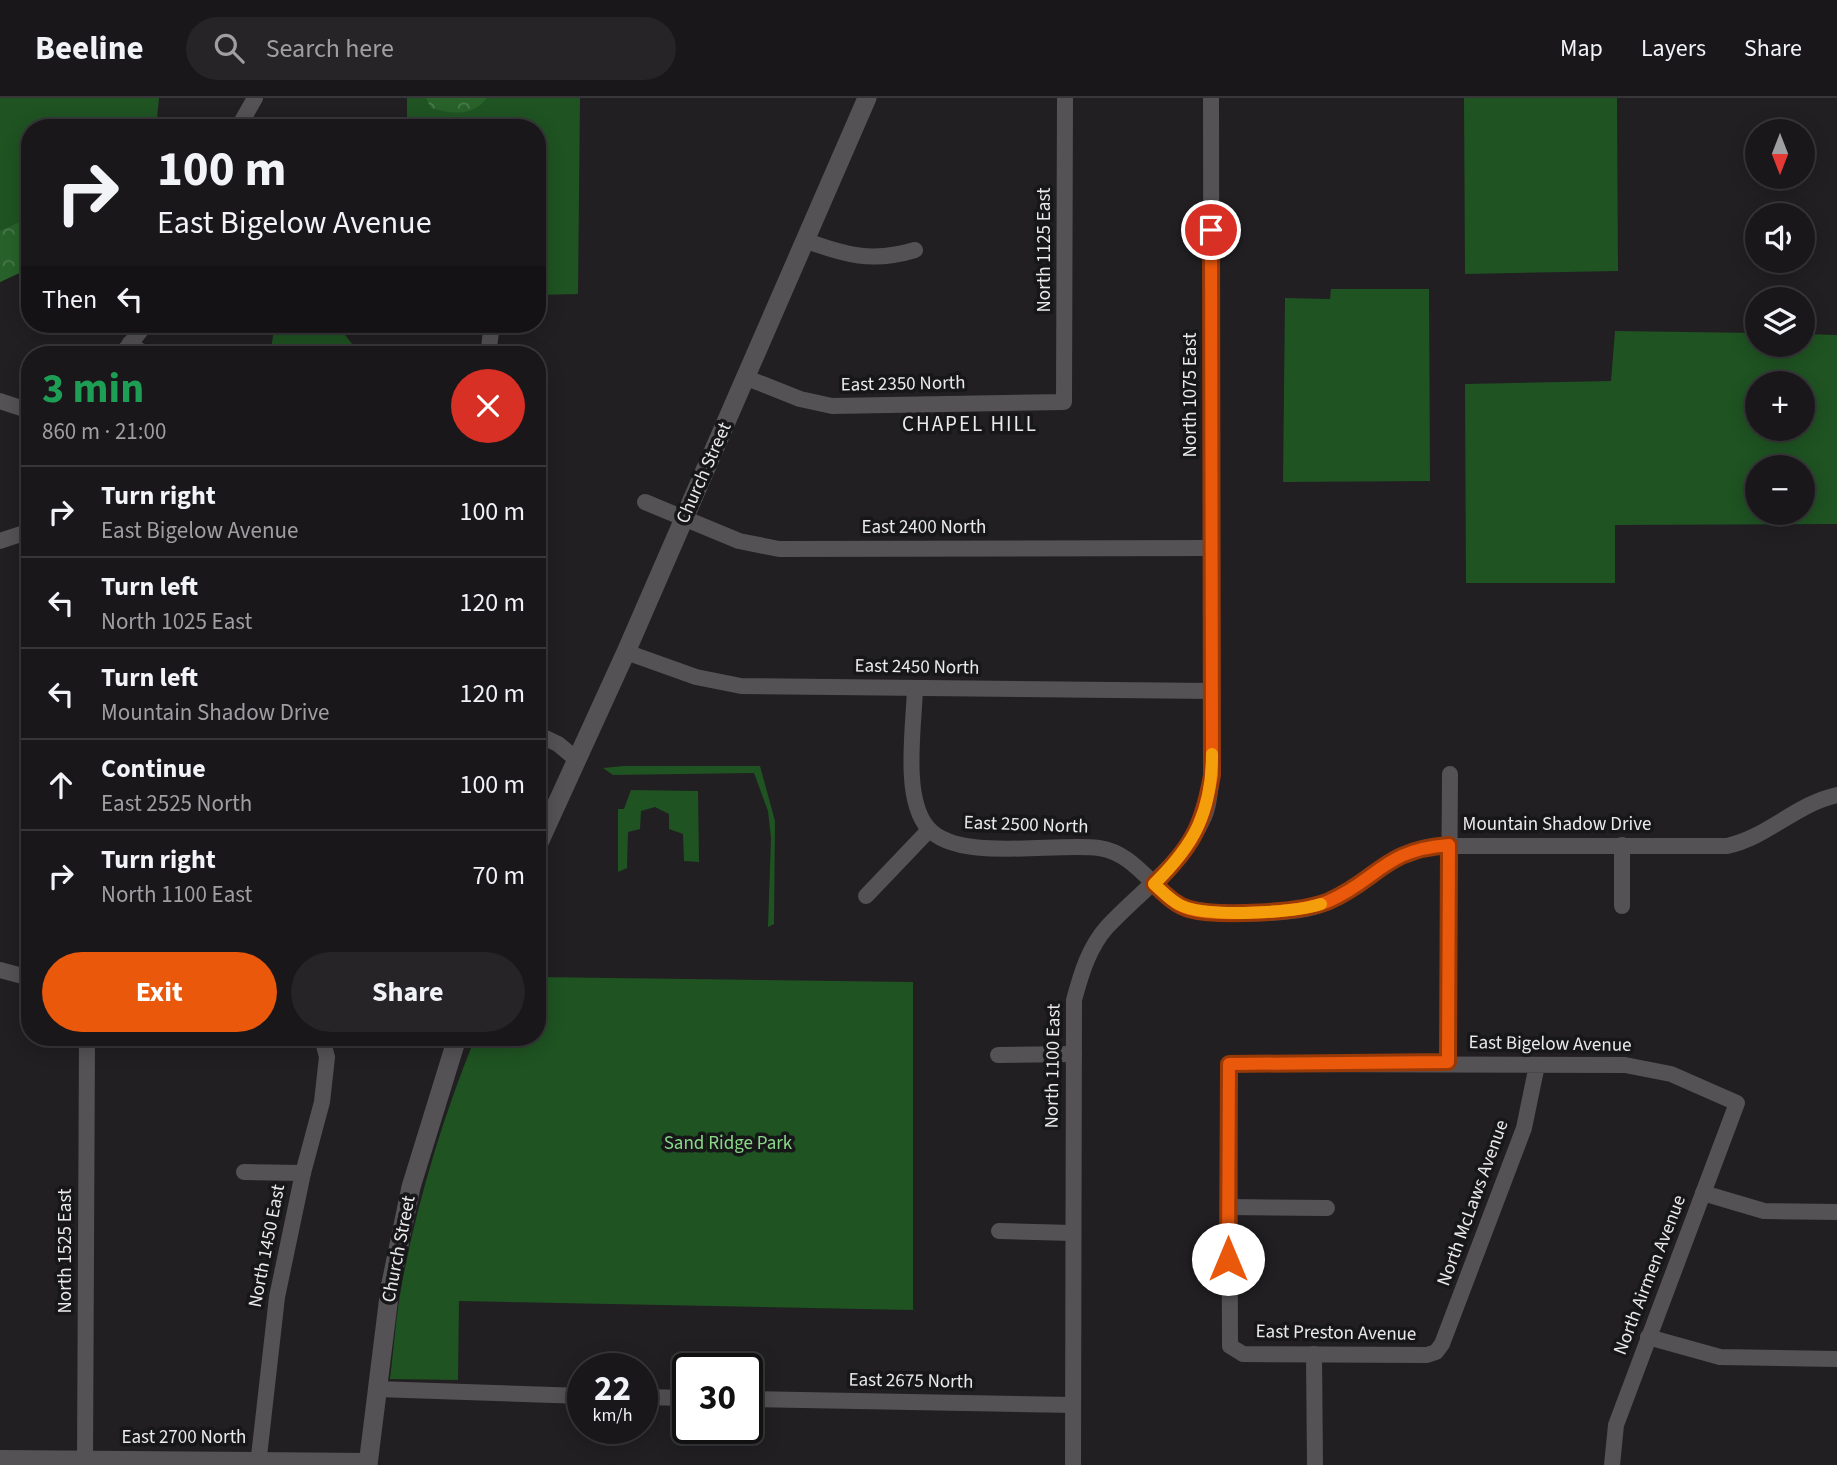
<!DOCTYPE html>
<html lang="en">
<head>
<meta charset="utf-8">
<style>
  :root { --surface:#19171a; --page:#262427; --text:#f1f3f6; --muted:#9f9fa2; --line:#373639; --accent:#ea580c }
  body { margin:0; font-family:"Source Sans 3",sans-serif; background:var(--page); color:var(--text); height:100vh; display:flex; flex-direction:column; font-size:26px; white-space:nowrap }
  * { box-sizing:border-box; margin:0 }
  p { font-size:23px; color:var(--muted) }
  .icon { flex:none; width:38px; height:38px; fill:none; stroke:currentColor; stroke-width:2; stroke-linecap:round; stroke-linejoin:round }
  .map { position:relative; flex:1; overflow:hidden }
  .side { position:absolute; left:21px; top:248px; width:525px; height:700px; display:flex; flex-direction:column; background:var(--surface); border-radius:28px; box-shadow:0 4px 18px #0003,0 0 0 2px var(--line) }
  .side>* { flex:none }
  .top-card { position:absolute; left:21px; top:21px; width:525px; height:214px; border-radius:28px; box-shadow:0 4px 18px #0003,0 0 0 2px var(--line); background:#19171a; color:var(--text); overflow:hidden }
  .needle { width:46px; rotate:180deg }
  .buttons { position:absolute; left:1745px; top:21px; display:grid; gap:14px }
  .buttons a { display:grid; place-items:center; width:70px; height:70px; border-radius:50%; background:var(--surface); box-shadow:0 4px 18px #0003,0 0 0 2px var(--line); font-size:35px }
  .speed { position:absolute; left:567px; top:1255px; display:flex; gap:14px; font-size:35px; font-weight:700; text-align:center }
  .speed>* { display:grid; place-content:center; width:91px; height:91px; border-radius:50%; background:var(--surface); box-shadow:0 4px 18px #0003,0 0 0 2px var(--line); line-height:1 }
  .speed small { font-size:18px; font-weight:400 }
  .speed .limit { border:4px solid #111; border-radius:10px; background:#fff; color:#111 }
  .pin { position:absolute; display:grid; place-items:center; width:60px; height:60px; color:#fff; margin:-30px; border:4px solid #fff; border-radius:50%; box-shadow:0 2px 7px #0007 }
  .me { position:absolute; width:77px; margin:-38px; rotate:0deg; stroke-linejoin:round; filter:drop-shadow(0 0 5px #0008) }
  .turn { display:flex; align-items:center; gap:24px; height:147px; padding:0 21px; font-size:32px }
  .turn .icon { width:91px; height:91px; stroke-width:2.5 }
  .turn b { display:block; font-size:49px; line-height:60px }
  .then { display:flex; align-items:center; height:66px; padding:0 21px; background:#0003; gap:14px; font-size:26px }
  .round { display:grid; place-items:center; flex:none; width:74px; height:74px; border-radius:37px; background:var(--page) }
  .headline { display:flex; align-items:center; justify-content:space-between; height:119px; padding:0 21px }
  h1 { font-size:42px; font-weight:700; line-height:52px; color:#1e9e55 }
  .cta { display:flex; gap:14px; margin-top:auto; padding:14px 21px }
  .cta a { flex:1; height:80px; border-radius:42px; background:var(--accent); color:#fff; font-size:28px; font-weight:700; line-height:80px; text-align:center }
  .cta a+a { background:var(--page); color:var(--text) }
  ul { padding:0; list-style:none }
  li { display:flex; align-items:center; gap:21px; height:91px; padding:0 21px; border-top:2px solid var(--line) }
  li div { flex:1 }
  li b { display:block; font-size:26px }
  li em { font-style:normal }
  header { display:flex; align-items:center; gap:42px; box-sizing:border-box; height:98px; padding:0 35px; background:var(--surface); border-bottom:2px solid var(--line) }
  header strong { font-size:33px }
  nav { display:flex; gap:38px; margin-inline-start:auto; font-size:24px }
  .search { width:490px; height:63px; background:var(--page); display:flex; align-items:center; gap:18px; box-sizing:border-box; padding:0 24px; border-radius:38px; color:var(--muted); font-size:26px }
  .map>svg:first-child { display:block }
  .green { fill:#1f5322; fill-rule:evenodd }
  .forest { fill:url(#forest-crowns) }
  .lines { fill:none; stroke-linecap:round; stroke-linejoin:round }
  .minor { stroke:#545255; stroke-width:16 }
  .tertiary { stroke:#545255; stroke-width:19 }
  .route-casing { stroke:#983908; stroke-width:18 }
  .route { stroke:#ea580c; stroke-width:12 }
  .slow { stroke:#f59e0b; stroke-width:12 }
  .labels { text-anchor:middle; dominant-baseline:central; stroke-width:7; stroke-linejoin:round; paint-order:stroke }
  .street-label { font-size:19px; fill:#ebeaeb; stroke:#171618 }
  .park-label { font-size:19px; fill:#89d989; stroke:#171618 }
  .neighbourhood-label { font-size:21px; letter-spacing:2px; fill:#ebeaeb; stroke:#171618 }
</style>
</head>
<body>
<header>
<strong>Beeline</strong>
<div class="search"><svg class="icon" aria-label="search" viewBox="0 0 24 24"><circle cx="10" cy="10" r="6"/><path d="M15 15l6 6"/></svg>Search here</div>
<nav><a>Map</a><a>Layers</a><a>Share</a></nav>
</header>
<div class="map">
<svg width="1837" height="1367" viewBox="0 0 1837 1367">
  <defs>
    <pattern id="forest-crowns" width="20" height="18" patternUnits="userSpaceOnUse" patternTransform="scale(1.75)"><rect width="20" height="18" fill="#28622a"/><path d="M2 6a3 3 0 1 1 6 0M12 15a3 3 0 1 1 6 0" fill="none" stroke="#477949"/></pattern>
  </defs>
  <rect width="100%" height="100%" fill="#211f22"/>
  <!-- green -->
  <g class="green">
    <path d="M0 0H159L156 30H30V170L0 184Z"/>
    <path d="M407 0H580L578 196 537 197V30H407Z"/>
    <path d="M1464 0H1617L1618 173 1465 176Z"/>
    <path d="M1331 191H1429L1430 383 1283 384 1285 200 1330 201Z"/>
    <path d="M275 226H309L312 233 343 234 355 250 345 257H270Z"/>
    <path d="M1615 233 1757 235V247H1802L1803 236 1837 237V426L1615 427V485H1466L1465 286 1611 283ZM1757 285H1802V331H1757ZM1757 369H1802V415H1757Z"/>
    <path d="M624 668H760L775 723 774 826 768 829 771 740 768 713 754 675 613 677 603 670Z"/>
    <path d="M631 692 698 693 699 764 684 763 683 736 669 731V716L655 709 641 713 640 731 628 734 627 770 618 774V711H624Z"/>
    <path d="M537 879 913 884V1212L459 1203 458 1282 390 1281C394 1249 396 1217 402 1185 418 1101 443 1019 475 940H537Z"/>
  </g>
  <!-- forest -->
  <g class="forest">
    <path d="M426 0H487C472 19 452 16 431 10Z"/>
    <path d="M20 124 30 152V170L0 184V133Z"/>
  </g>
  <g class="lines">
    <!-- minor -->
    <g class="minor">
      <path d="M238 30 255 0"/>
      <path d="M804 142C845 157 872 165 915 152"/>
      <path d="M130 245 145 257"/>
      <path d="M121 257 146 226"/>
      <path d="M488 257 492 226"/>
      <path d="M747 280 800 301 832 308 1064 304 1065 0"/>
      <path d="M0 303 30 313"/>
      <path d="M645 404 739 443 779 451 1212 450"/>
      <path d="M0 443 30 433"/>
      <path d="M626 554 696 579 741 588 1212 593"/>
      <path d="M915 590C914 629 902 700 928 730 958 765 1055 744 1099 750 1133 755 1149 786 1175 804 1197 820 1279 816 1306 811 1357 800 1377 757 1434 748H1727C1768 739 1796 706 1837 697"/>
      <path d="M537 636 558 646 576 661"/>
      <path d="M1622 747V808"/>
      <path d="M866 798 929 732"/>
      <path d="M0 872 30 880"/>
      <path d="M998 957 1074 956"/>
      <path d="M1448 964 1450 676"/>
      <path d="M1537 967 1524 1030 1442 1246 1436 1254 1427 1257 1243 1256 1230 1248 1229 966 1625 967 1671 976 1737 1005 1616 1327 1612 1367"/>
      <path d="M244 1074 303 1075"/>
      <path d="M1703 1095 1764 1113 1837 1114"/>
      <path d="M1229 1109 1327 1110"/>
      <path d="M999 1133 1073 1135"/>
      <path d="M1648 1239 1720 1259 1837 1261"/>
      <path d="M1314 1256 1315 1367"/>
      <path d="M376 1291 583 1298"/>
      <path d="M642 1299 688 1300"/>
      <path d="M747 1301 1073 1307"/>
      <path d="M0 1360 368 1363"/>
      <path d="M85 1367 87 940"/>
      <path d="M258 1367 277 1199 303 1075 322 1004 327 959 322 940"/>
      <path d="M1073 1367 1074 902C1081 876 1089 849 1107 829 1141 792 1183 766 1204 719 1210 707 1210 690 1212 677L1211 0"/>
    </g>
    <!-- tertiary -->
    <g class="tertiary">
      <path d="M537 749 626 554 867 0"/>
      <path d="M368 1367 390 1190 411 1089 457 940"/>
    </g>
  </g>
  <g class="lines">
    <!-- route casing -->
    <g class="route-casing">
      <path id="route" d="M1211 132 1212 677C1203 728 1192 749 1154 786 1165 796 1175 807 1189 811 1218 819 1301 815 1329 803 1379 781 1383 752 1449 747L1448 964 1229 966 1228 1161"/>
    </g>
    <!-- route -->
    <use href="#route" class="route"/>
    <!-- slow -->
    <path class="slow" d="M1212 656C1212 713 1195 746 1154 786 1162 793 1170 802 1180 807 1206 820 1293 815 1321 806"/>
  </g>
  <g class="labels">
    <!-- street labels -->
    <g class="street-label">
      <text transform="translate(1044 152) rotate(-90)">North 1125 East</text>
      <text transform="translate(903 286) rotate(-1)">East 2350 North</text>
      <text transform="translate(1190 297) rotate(-90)">North 1075 East</text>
      <text transform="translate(704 375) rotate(-66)">Church Street</text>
      <text x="924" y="429">East 2400 North</text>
      <text transform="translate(917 569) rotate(1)">East 2450 North</text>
      <text x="1557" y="726">Mountain Shadow Drive</text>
      <text transform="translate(1026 727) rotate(2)">East 2500 North</text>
      <text transform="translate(1550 946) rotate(1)">East Bigelow Avenue</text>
      <text transform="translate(1053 968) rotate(-89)">North 1100 East</text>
      <text transform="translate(1473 1105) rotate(-70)">North McLaws Avenue</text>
      <text transform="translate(267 1148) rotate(-79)">North 1450 East</text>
      <text transform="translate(399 1151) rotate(-79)">Church Street</text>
      <text transform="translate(65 1153) rotate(-90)">North 1525 East</text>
      <text transform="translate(1650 1177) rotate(-69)">North Airmen Avenue</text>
      <text transform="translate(1336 1235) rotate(1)">East Preston Avenue</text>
      <text transform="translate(911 1283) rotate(1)">East 2675 North</text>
      <text x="184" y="1339">East 2700 North</text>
    </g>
    <!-- park labels -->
    <g class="park-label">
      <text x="728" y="1045">Sand Ridge Park</text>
    </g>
    <!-- neighbourhood labels -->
    <g class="neighbourhood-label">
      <text x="970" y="326">CHAPEL HILL</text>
    </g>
  </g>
</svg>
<div class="buttons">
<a><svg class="needle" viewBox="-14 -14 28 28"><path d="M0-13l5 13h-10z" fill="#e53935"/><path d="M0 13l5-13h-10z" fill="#9f9fa2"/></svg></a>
<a><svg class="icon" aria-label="sound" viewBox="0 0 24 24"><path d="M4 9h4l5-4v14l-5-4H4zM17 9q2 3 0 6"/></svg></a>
<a><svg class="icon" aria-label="layers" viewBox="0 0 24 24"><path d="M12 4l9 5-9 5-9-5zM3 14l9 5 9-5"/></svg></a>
<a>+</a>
<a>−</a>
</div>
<div class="speed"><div>22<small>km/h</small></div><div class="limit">30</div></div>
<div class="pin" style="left:1211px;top:132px;background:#d93025"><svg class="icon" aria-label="arrive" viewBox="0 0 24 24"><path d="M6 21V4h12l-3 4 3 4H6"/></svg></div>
<svg class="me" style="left:1228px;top:1161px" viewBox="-20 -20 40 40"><circle r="19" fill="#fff"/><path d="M0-13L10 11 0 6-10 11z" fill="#ea580c"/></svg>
<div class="top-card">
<div class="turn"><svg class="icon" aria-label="right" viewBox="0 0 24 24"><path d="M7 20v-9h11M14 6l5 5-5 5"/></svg><div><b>100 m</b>East Bigelow Avenue</div></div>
<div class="then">Then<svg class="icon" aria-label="left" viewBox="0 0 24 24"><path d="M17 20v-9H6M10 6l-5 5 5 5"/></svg></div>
</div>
<section class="side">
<div class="headline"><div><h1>3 min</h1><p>860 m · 21:00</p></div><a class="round" style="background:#d93025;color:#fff"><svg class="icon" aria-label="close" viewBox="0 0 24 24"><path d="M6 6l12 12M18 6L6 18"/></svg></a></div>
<ul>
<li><svg class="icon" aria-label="right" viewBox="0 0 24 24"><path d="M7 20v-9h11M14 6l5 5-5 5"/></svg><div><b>Turn right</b><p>East Bigelow Avenue</p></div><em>100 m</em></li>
<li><svg class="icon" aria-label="left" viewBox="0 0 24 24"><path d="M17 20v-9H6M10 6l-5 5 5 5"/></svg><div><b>Turn left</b><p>North 1025 East</p></div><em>120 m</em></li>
<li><svg class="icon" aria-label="left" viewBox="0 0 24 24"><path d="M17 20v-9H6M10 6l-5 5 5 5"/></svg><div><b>Turn left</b><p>Mountain Shadow Drive</p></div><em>120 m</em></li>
<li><svg class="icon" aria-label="ahead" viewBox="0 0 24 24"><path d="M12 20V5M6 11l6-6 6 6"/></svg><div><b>Continue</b><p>East 2525 North</p></div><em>100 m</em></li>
<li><svg class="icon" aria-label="right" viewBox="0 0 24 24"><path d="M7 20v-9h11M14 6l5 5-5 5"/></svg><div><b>Turn right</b><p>North 1100 East</p></div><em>70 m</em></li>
</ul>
<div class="cta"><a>Exit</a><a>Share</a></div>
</section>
</div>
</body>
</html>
